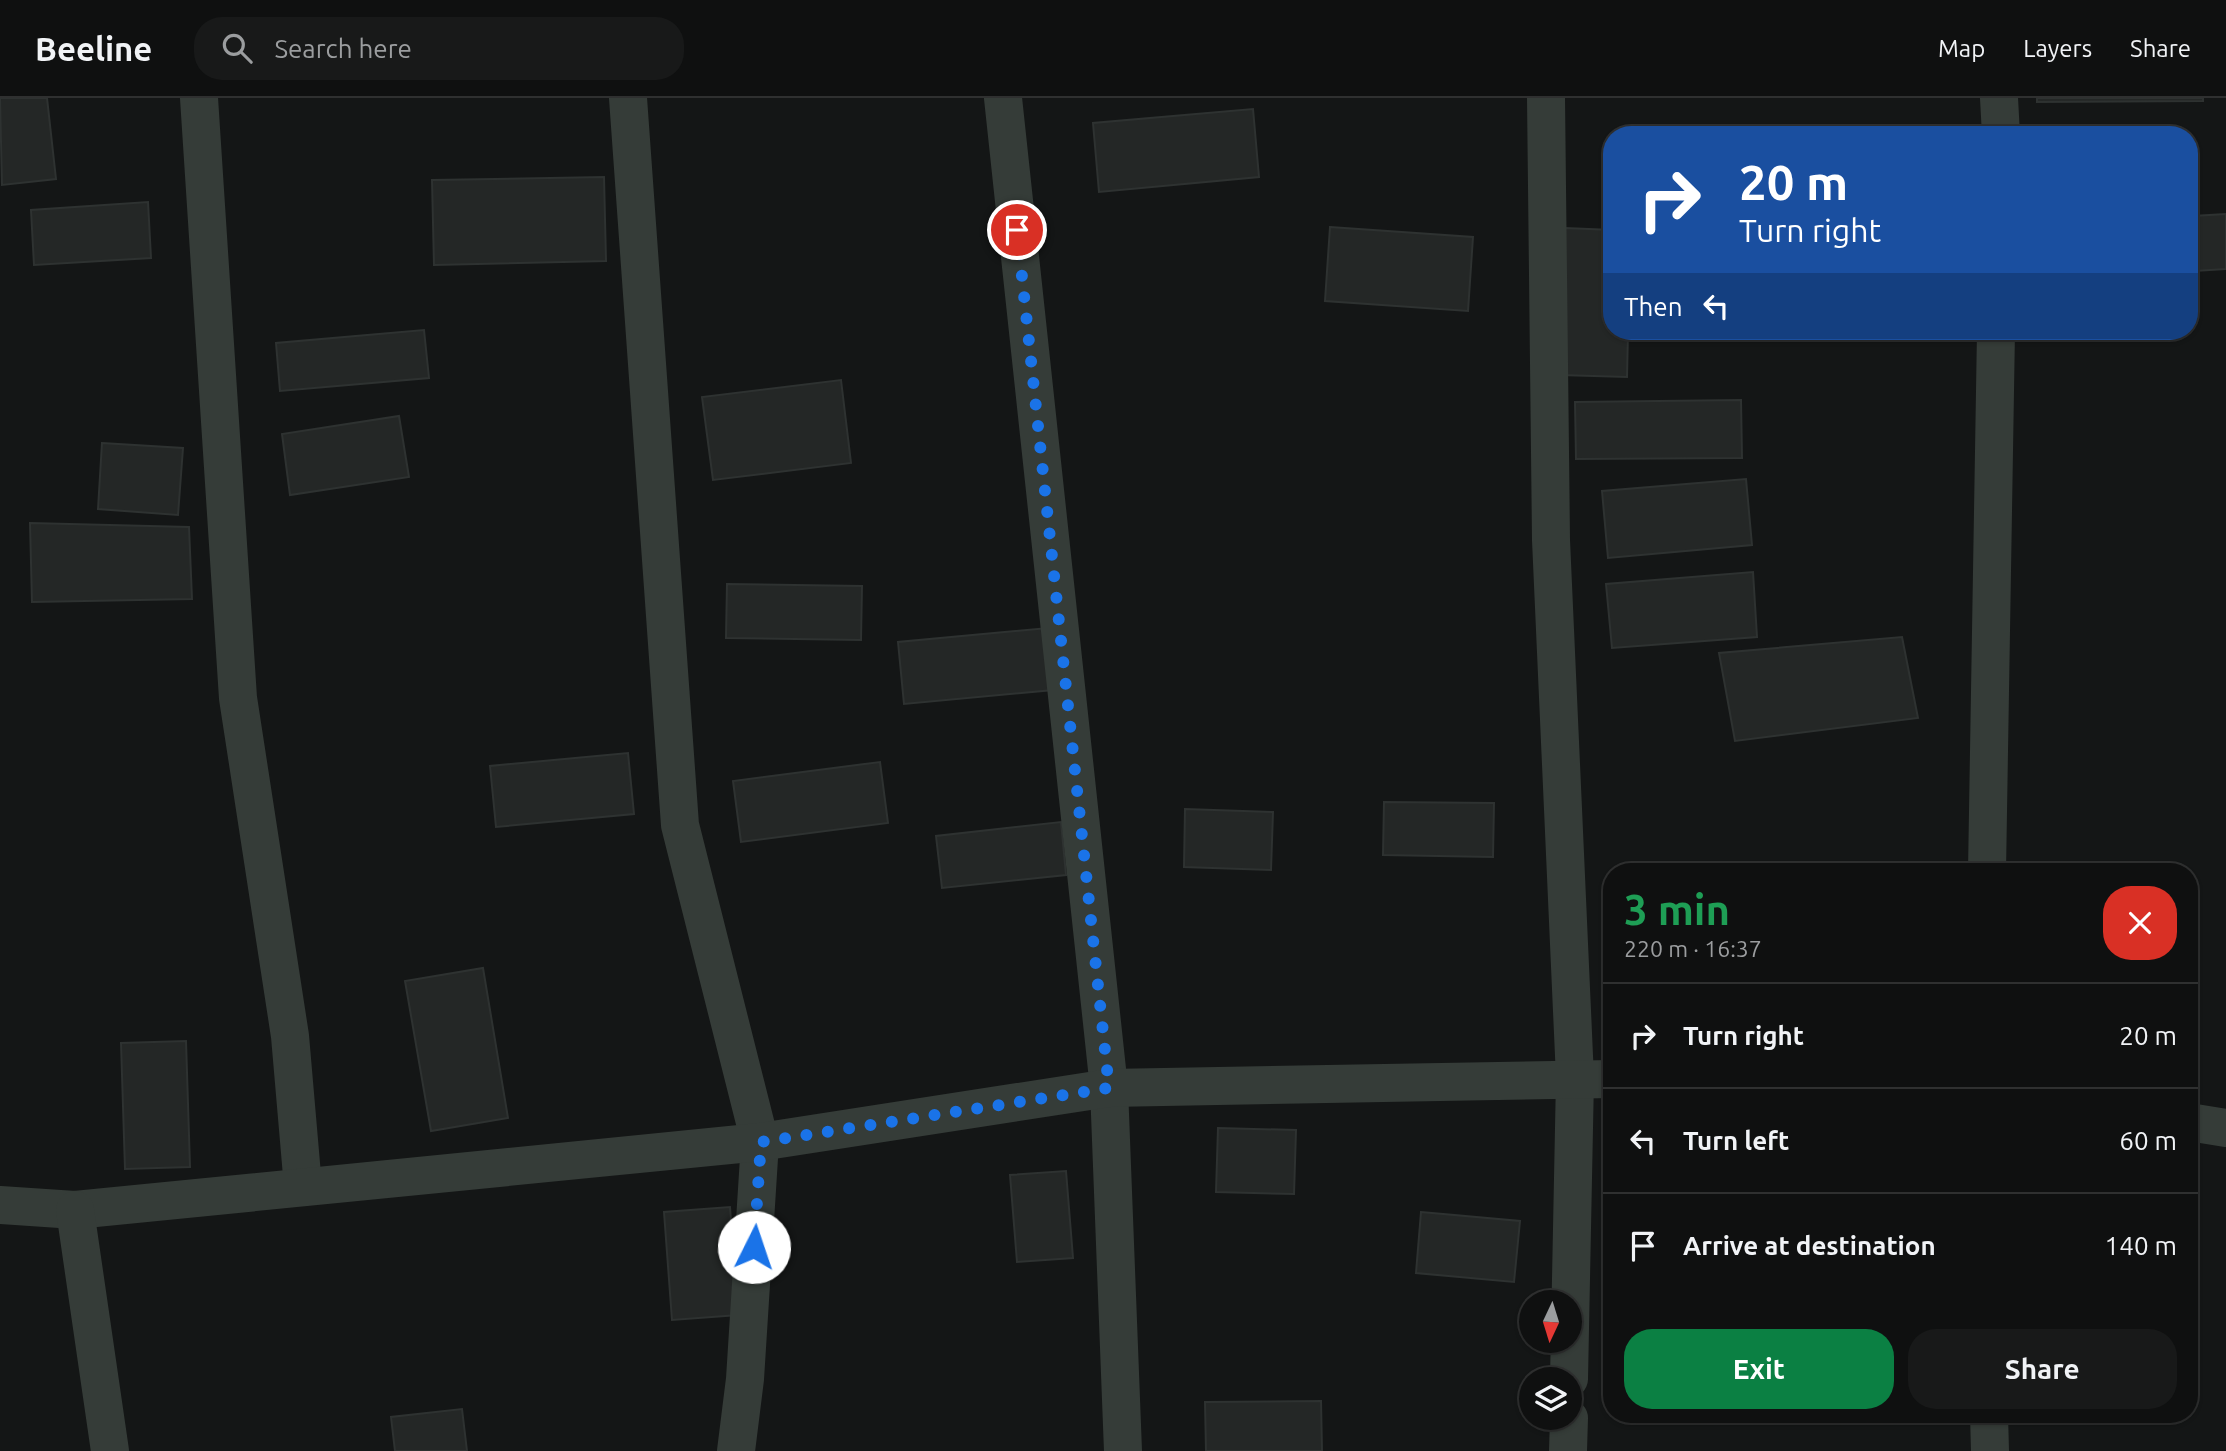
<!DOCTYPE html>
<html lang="en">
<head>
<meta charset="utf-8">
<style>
  :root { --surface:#0f1010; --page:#181919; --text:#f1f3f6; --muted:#9b9d9f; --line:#2f3030; --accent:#0b8043 }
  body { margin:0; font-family:Ubuntu,sans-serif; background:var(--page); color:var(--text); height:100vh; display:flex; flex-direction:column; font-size:26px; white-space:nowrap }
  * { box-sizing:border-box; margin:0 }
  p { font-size:23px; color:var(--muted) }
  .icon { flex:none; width:38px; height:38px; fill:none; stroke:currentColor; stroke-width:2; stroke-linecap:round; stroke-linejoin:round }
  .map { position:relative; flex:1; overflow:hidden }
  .drawer { position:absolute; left:1603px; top:765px; width:595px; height:560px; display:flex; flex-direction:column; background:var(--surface); border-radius:28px; box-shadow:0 2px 5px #0004,0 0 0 2px var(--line) }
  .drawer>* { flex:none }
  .banner { position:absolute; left:1603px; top:28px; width:595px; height:214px; border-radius:28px; box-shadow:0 2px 5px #0004,0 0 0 2px var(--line); background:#1a4fa0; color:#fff; overflow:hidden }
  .needle { width:46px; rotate:184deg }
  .fabs { position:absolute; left:1519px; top:1192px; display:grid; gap:14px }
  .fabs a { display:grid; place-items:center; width:63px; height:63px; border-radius:50%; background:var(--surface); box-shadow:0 2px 5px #0004,0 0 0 2px var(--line); font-size:35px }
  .pin { position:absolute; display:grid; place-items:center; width:60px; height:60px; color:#fff; margin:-30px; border:4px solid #fff; border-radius:50%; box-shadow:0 2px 7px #0007 }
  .me { position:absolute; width:77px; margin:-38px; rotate:4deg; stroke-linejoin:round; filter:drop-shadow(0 0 5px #0008) }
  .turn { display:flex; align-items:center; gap:24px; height:147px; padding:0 21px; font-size:32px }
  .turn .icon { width:91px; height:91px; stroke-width:2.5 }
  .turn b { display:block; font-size:49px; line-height:60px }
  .then { display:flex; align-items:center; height:66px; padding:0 21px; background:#0003; gap:14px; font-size:26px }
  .round { display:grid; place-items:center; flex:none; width:74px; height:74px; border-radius:28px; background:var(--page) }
  .headline { display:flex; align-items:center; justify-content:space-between; height:119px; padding:0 21px }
  h1 { font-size:42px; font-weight:700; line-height:52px; color:#1e9e55 }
  .cta { display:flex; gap:14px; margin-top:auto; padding:14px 21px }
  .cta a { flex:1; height:80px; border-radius:28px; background:var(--accent); color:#fff; font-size:28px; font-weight:700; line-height:80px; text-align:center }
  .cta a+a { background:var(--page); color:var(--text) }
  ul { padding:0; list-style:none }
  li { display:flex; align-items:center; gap:21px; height:105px; padding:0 21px; border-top:2px solid var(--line) }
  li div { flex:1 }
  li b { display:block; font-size:26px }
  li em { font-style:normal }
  header { display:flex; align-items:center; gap:42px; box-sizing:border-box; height:98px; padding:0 35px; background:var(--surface); border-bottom:2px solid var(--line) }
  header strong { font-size:33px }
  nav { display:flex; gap:38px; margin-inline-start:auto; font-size:24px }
  .search { width:490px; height:63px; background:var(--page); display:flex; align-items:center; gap:18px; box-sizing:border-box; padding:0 24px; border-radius:28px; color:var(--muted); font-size:26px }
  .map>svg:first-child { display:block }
  .building { fill:#242726; stroke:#2e3231; stroke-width:2 }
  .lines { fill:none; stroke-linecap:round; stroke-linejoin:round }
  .minor { stroke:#353c38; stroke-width:38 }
  .route { stroke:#1a73e8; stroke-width:12; stroke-dasharray:0 21.6 }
</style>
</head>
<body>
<header>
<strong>Beeline</strong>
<div class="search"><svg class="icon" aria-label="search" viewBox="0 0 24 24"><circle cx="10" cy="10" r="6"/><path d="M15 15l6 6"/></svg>Search here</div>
<nav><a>Map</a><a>Layers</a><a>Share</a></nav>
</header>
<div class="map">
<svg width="2226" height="1353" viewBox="0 0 2226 1353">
  <rect width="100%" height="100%" fill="#141616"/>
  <!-- building -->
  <g class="building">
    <path d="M0 0H47L56 81 2 87Z"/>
    <path d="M2037 0H2203V3L2037 4Z"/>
    <path d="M1253 11 1259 79 1099 94 1093 25Z"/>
    <path d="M604 79 606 163 434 167 432 82Z"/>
    <path d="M148 104 151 160 34 167 31 112Z"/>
    <path d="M2226 116V171L2195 173 2193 118Z"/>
    <path d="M1330 129 1473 139 1468 213 1325 203Z"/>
    <path d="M1565 130 1612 132V233H1628L1627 279 1560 277Z"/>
    <path d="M424 232 429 280 280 293 276 245Z"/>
    <path d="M841 282 851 365 713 382 702 299Z"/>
    <path d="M1741 302 1742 360 1576 361 1575 304Z"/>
    <path d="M399 318 409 379 290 397 282 336Z"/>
    <path d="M102 345 183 350 178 417 98 411Z"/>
    <path d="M1746 381 1752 447 1608 460 1602 393Z"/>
    <path d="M30 425 189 429 192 501 32 504Z"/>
    <path d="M1753 474 1757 539 1612 550 1606 486Z"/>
    <path d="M727 486 862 488 861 542 726 540Z"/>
    <path d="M1059 529 1064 591 904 606 898 544Z"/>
    <path d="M1902 539 1918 620 1735 643 1719 555Z"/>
    <path d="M628 655 634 716 496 729 490 668Z"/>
    <path d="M880 664 888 725 741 744 733 683Z"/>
    <path d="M1384 704 1494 705 1493 759 1383 757Z"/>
    <path d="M1185 711 1273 714 1271 772 1184 769Z"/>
    <path d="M1061 724 1066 777 942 790 936 738Z"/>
    <path d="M483 870 508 1020 431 1033 405 883Z"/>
    <path d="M186 943 190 1069 125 1071 121 945Z"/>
    <path d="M1218 1030 1296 1032 1294 1096 1216 1094Z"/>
    <path d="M1066 1073 1073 1160 1017 1164 1010 1077Z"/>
    <path d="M730 1109 738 1217 672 1222 664 1114Z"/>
    <path d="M1421 1114 1520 1123 1514 1184 1416 1175Z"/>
    <path d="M1321 1303 1322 1353H1206L1205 1304Z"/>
    <path d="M462 1311 467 1353H395L391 1319Z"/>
  </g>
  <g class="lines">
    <!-- minor -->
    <g class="minor">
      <path d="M199 0 238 600 290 938 303 1089"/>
      <path d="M628 0 680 727 760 1044 745 1281 736 1353"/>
      <path d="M1003 0 1109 990 1123 1353"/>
      <path d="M1546 0 1551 442 1575 980 1569 1281"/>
      <path d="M1999 0 2001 37"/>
      <path d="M1987 774 1996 233"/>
      <path d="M2189 1024 2226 1030"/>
      <path d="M0 1107 75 1112 760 1044 1109 990 1612 981"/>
      <path d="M75 1112 110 1353"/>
      <path d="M1989 1316 1990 1353"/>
      <path d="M1568 1353 1569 1320"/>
    </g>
  </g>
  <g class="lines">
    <!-- route -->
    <path class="route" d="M754 1149 761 1044 1109 990 1017 132"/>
  </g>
</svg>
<div class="fabs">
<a><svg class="needle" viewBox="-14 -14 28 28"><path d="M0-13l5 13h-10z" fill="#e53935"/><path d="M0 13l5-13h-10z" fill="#9b9d9f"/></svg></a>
<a><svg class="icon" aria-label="layers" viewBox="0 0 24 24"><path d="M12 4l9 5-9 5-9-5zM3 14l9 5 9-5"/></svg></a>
</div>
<div class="pin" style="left:1017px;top:132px;background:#d93025"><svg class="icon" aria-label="arrive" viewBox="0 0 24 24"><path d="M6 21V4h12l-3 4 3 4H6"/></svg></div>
<svg class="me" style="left:754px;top:1149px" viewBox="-20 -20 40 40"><circle r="19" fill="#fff"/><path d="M0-13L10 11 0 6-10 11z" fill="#1a73e8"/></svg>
<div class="banner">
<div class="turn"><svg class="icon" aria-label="right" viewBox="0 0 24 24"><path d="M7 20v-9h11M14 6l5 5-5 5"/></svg><div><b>20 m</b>Turn right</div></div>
<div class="then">Then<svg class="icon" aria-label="left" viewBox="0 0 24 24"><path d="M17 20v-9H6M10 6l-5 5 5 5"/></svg></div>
</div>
<section class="drawer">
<div class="headline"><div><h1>3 min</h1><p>220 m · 16:37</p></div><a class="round" style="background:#d93025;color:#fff"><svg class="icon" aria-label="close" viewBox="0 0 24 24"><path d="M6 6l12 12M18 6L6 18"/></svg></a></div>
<ul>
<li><svg class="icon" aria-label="right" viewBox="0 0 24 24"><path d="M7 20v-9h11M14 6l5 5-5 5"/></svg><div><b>Turn right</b></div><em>20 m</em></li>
<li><svg class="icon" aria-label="left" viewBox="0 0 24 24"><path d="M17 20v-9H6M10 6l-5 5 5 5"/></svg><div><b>Turn left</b></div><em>60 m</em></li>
<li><svg class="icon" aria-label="arrive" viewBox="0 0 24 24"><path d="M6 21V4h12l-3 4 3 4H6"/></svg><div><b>Arrive at destination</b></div><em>140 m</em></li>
</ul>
<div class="cta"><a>Exit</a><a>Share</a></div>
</section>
</div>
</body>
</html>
